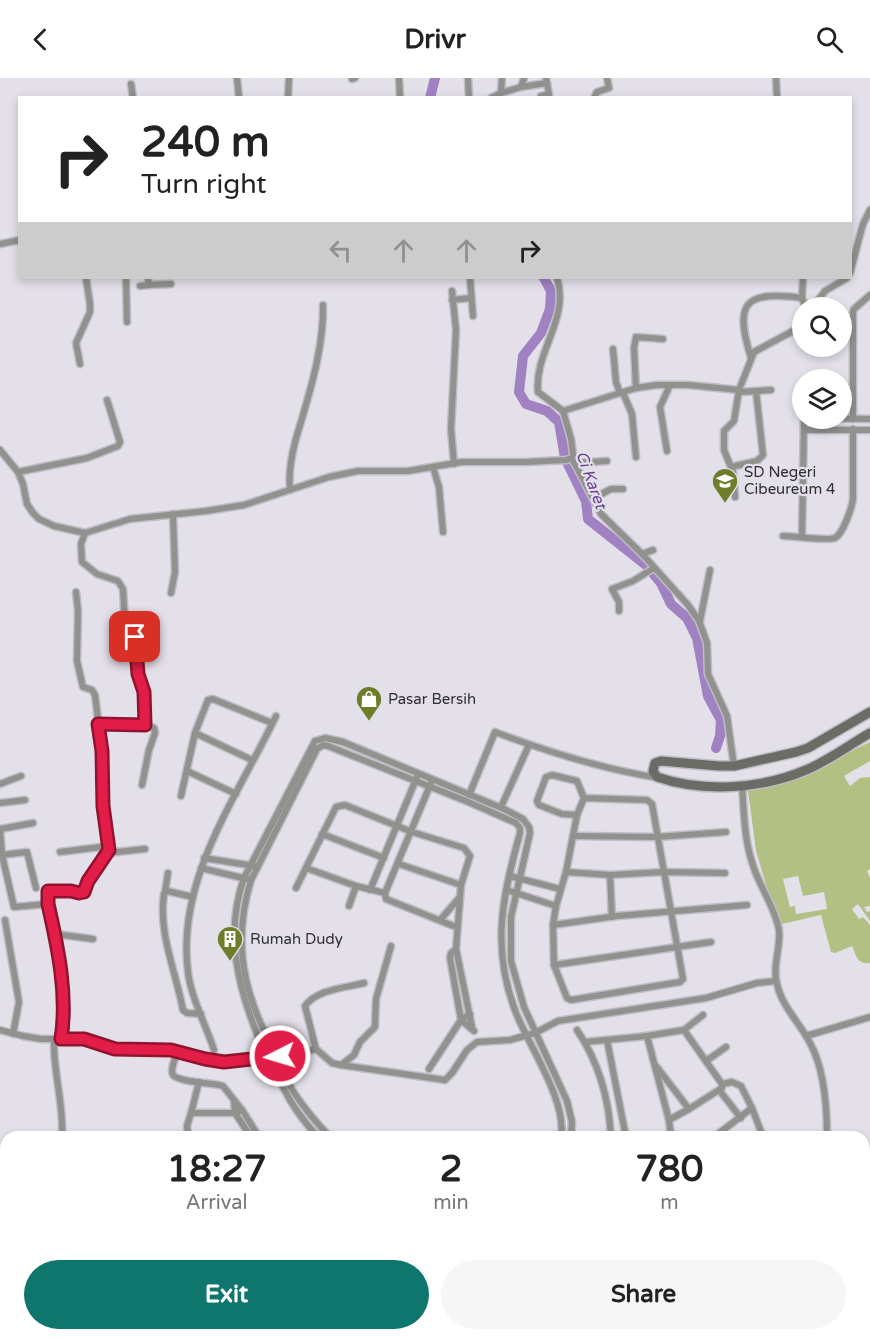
<!DOCTYPE html>
<html lang="en">
<head>
<meta charset="utf-8">
<style>
  :root { --surface:#fff; --page:#f6f6f6; --text:#222; --muted:#767676; --accent:#0f766e }
  body { margin:0; font-family:"Varela Round",sans-serif; background:var(--page); color:var(--text); height:100vh; display:flex; flex-direction:column; font-size:22px; white-space:nowrap }
  * { box-sizing:border-box; margin:0 }
  p { font-size:20px; color:var(--muted) }
  .icon { flex:none; width:33px; height:33px; fill:none; stroke:currentColor; stroke-width:2; stroke-linecap:round; stroke-linejoin:round }
  .map { position:relative; flex:1; overflow:hidden }
  .details { position:absolute; left:0px; top:1053px; width:870px; height:210px; display:flex; flex-direction:column; background:var(--surface); border-radius:18px 18px 0 0; box-shadow:0 3px 9px #0003 }
  .details>* { flex:none }
  .top-card { position:absolute; left:18px; top:18px; width:834px; height:183px; border-radius:0px; box-shadow:0 3px 9px #0003; background:#fff; color:var(--text); overflow:hidden }
  .controls { position:absolute; left:792px; top:219px; display:grid; gap:12px }
  .controls a { display:grid; place-items:center; width:60px; height:60px; border-radius:50%; background:var(--surface); box-shadow:0 3px 9px #0003; font-size:30px }
  .pin { position:absolute; display:grid; place-items:center; width:51px; height:51px; color:#fff; margin:-26px; border-radius:12px; box-shadow:0 3px 9px #0006 }
  .me { position:absolute; width:66px; margin:-33px; rotate:265deg; stroke-linejoin:round; filter:drop-shadow(0 0 4px #0008) }
  .turn { display:flex; align-items:center; gap:21px; height:126px; padding:0 24px; font-size:27px }
  .turn .icon { width:78px; height:78px; stroke-width:2.5 }
  .turn b { display:block; font-size:42px; line-height:51px }
  .lanes { display:flex; align-items:center; height:57px; padding:0 24px; background:#0003; justify-content:center; gap:30px; direction:ltr }
  .lanes .off { opacity:.35 }
  .eta { display:flex; justify-content:space-evenly; align-items:center; height:102px; text-align:center }
  .eta b { font-size:36px; font-weight:800; line-height:42px }
  .cta { display:flex; gap:12px; margin-top:auto; padding:12px 24px }
  .cta a { flex:1; height:69px; border-radius:36px; background:var(--accent); color:#fff; font-size:24px; font-weight:800; line-height:69px; text-align:center }
  .cta a+a { background:var(--page); color:var(--text) }
  header { display:flex; justify-content:space-between; align-items:center; height:78px; padding:0 24px; background:var(--surface); font-size:27px; font-weight:800 }
  .map>svg:first-child { display:block }
  .green { fill:#b2c084; fill-rule:evenodd }
  .lines { fill:none; stroke-linecap:round; stroke-linejoin:round }
  .river { stroke:#a082c3; stroke-width:10 }
  .street-casing { stroke:#c0bcc5; stroke-width:9 }
  .secondary-casing { stroke:#c0bcc5; stroke-width:12 }
  .street { stroke:#91928d; stroke-width:6 }
  .secondary { stroke:#6a6c65; stroke-width:9 }
  .route-casing { stroke:#92132f; stroke-width:15 }
  .route { stroke:#e11d48; stroke-width:10 }
  .labels { text-anchor:middle; dominant-baseline:central; stroke-width:4.5; stroke-linejoin:round; paint-order:stroke }
  .poi-label { font-size:15px; fill:#302e32; stroke:#e4e0ea; text-anchor:start }
  .water-label { font-size:16px; font-style:italic; fill:#684190; stroke:#e4e0ea }
</style>
</head>
<body>
<header><svg class="icon" aria-label="back" viewBox="0 0 24 24"><path d="M15 5l-7 7 7 7"/></svg>Drivr<svg class="icon" aria-label="search" viewBox="0 0 24 24"><circle cx="10" cy="10" r="6"/><path d="M15 15l6 6"/></svg></header>
<div class="map">
<svg width="870" height="1263" viewBox="0 0 870 1263">
  <rect width="100%" height="100%" fill="#e4e0ea"/>
  <!-- green -->
  <path class="green" d="M870 664V683L844 698 850 708 860 700 870 699V791L867 793 870 800V828L864 829 867 834 870 833V843L858 826 852 831 859 841 863 839 870 847V885C858 887 856 878 852 868L835 875 831 874 821 837 778 847 756 773 748 713 796 700ZM798 798 803 818 824 814 827 831 796 836 795 828 790 829 783 801Z"/>
  <g class="lines">
    <!-- river -->
    <g class="river">
      <path d="M430 20 435 0"/>
      <path d="M544 200 551 213 550 231 541 255 523 278 519 314 526 326 547 333 559 344 565 380 586 423 588 441 646 487 661 505 671 526 687 540 697 560 708 618 721 642 720 658 716 670"/>
    </g>
    <!-- street casing -->
    <g class="street-casing">
      <g id="street">
        <path d="M237 0 239 20"/>
        <path d="M399 0 400 20"/>
        <path d="M468 0 469 20"/>
        <path d="M776 0 777 20"/>
        <path d="M352 1 355 0"/>
        <path d="M131 6 133 20"/>
        <path d="M521 9 547 5"/>
        <path d="M501 15 521 9 524 0"/>
        <path d="M288 20 289 0"/>
        <path d="M491 20 501 15 502 0"/>
        <path d="M542 20 541 18 549 16 546 0"/>
        <path d="M594 20 597 14 609 10 607 0"/>
        <path d="M0 166 20 162"/>
        <path d="M850 195 863 146 870 132"/>
        <path d="M126 200 127 244"/>
        <path d="M470 200 473 238"/>
        <path d="M557 200C570 241 534 274 538 314L563 333 571 361 574 384 601 436 644 478 688 527 699 543 707 565 708 596 727 638 734 688"/>
        <path d="M803 200 802 220 806 230"/>
        <path d="M149 207 171 206"/>
        <path d="M140 208 149 207 148 200"/>
        <path d="M452 213 456 252 451 351 454 386"/>
        <path d="M452 222 471 220"/>
        <path d="M812 230 825 213 847 200"/>
        <path d="M613 271 616 304 620 315"/>
        <path d="M751 280C734 225 744 212 802 220"/>
        <path d="M80 286 76 265 90 234V226L86 200"/>
        <path d="M636 310 634 270 636 259 663 261"/>
        <path d="M756 313 771 312"/>
        <path d="M623 315 632 336 636 379"/>
        <path d="M563 333 636 310 657 307H688L739 312 754 274 793 253 802 245"/>
        <path d="M820 340 870 341"/>
        <path d="M853 341V235L854 231 870 217"/>
        <path d="M804 352H870"/>
        <path d="M0 372 18 394 23 406 27 426 33 435 39 441 54 448 85 455 130 441 206 433 244 427 329 399 358 393H408L462 384H527L566 382 573 380"/>
        <path d="M667 373 660 329 670 307"/>
        <path d="M574 385 607 383"/>
        <path d="M433 389 439 409 443 454"/>
        <path d="M731 389 757 383 763 377 756 313 739 314"/>
        <path d="M18 394 87 380 118 368 120 364 107 322"/>
        <path d="M290 412C288 388 294 366 301 344 312 307 324 265 323 227"/>
        <path d="M735 419 733 394 724 372V353L734 343 739 312"/>
        <path d="M594 420 611 411H623"/>
        <path d="M85 455 81 466 82 484 97 496 118 503 123 511 125 546 135 559 138 596 144 614 145 647 98 646"/>
        <path d="M783 458C793 458 827 463 835 460 843 456 852 429 853 421V351"/>
        <path d="M802 459 804 340"/>
        <path d="M642 476 653 472"/>
        <path d="M171 515 175 494 173 436"/>
        <path d="M619 533V524L612 511 633 503 654 490"/>
        <path d="M700 543 710 492"/>
        <path d="M195 655 252 682"/>
        <path d="M187 693 236 716"/>
        <path d="M0 706 21 698"/>
        <path d="M142 707 149 672 155 655 154 650 145 647"/>
        <path d="M742 707C744 733 744 760 752 784 758 807 775 828 779 852 781 870 772 888 777 906 782 929 800 945 810 965 824 990 827 1031 827 1059"/>
        <path d="M469 717 495 654C548 674 602 691 659 700"/>
        <path d="M181 718 195 655 208 622 213 621 272 645"/>
        <path d="M0 725 25 722"/>
        <path d="M501 729 529 667"/>
        <path d="M577 737 562 736 539 727 537 723 546 699 552 697 577 703 584 720 577 737 566 794 556 828 553 847 554 887 567 920 571 922 680 904 683 901 652 726 647 722 584 720"/>
        <path d="M0 751 2 777 14 829 48 826"/>
        <path d="M0 751 33 745"/>
        <path d="M322 756 384 780"/>
        <path d="M574 758 657 759 726 754"/>
        <path d="M60 774 109 768"/>
        <path d="M107 775 145 771"/>
        <path d="M2 777 27 774 36 810"/>
        <path d="M204 780 254 788"/>
        <path d="M399 786 461 807"/>
        <path d="M201 790 251 802 317 671 323 667 328 668 466 723 516 745 520 750V755C502 820 491 870 516 935 530 970 567 1023 561 1059"/>
        <path d="M306 790 356 808"/>
        <path d="M566 794 610 797 663 794 725 795"/>
        <path d="M610 797 612 839"/>
        <path d="M510 798 560 811"/>
        <path d="M251 802C234 858 241 906 266 957L264 961 258 958C237 907 225 854 244 800L315 663 325 660 343 664 504 731 523 741 529 749 530 755 511 839V883L524 929 567 1023 572 1044 571 1059"/>
        <path d="M296 810 336 729 345 727 412 754 464 770 470 778 461 807 456 871 472 949"/>
        <path d="M370 812 417 699"/>
        <path d="M507 812 556 828"/>
        <path d="M165 814 168 795"/>
        <path d="M385 815 431 705"/>
        <path d="M193 819 167 813 164 816C158 855 176 894 183 932L187 935 201 936"/>
        <path d="M349 828 356 808 385 815 386 821 456 849"/>
        <path d="M441 841 460 819"/>
        <path d="M5 842 19 924 13 956"/>
        <path d="M553 847 617 838 747 827"/>
        <path d="M55 856 93 861"/>
        <path d="M456 871 451 875 450 880 461 942 474 953"/>
        <path d="M554 887 711 864"/>
        <path d="M364 905C345 910 317 911 305 928L316 971 332 985 341 987 354 977 360 964 375 949 376 921 391 868"/>
        <path d="M0 952 23 958 41 961H84L115 971 171 972 205 981 224 984 287 978 316 971"/>
        <path d="M577 952C598 983 609 1021 611 1059"/>
        <path d="M684 952 703 937"/>
        <path d="M647 958 684 952 722 1006V1010L689 1031"/>
        <path d="M806 958 870 939"/>
        <path d="M61 961C68 917 58 870 48 826V813H71L79 815H84L88 803 109 772 103 728 102 673 95 617 92 612 83 609 77 583 78 533 76 514"/>
        <path d="M54 962C53 994 64 1026 62 1059"/>
        <path d="M607 962 626 1059"/>
        <path d="M585 964 647 958 669 1042 671 1059"/>
        <path d="M214 972C206 947 191 920 188 894 176 800 238 718 276 638"/>
        <path d="M176 977C175 982 170 992 173 997 178 1004 213 1005 223 1008L242 1032 259 1059"/>
        <path d="M270 978C282 1011 294 1033 318 1059"/>
        <path d="M280 978C280 1004 313 1041 330 1059"/>
        <path d="M706 983 726 969"/>
        <path d="M341 987 445 1002 452 995 467 972 477 964 510 962 535 955 558 943 706 920 757 905 776 903"/>
        <path d="M656 988 689 1031 669 1042"/>
        <path d="M429 991 461 942 470 936"/>
        <path d="M722 1006 732 1004 741 1008 752 1030 763 1059"/>
        <path d="M719 1012 741 1040"/>
        <path d="M234 1023 235 1035 251 1059"/>
        <path d="M191 1035 199 1004"/>
        <path d="M188 1059 187 1048 191 1035H235L242 1032"/>
        <path d="M714 1059 752 1030"/>
        <path d="M864 1095 867 1092 866 1068"/>
        <path d="M2 1122 6 1121"/>
        <path d="M864 1155 870 1154"/>
        <path d="M0 1170 6 1169"/>
        <path d="M864 1229H868L870 1233"/>
        <path d="M59 1257 60 1263"/>
        <path d="M15 1263 17 1257"/>
        <path d="M498 1263V1257"/>
        <path d="M506 1263V1257"/>
        <path d="M633 1263 635 1257"/>
        <path d="M641 1263 643 1257"/>
        <path d="M799 1263 800 1257"/>
      </g>
    </g>
    <!-- secondary casing -->
    <g class="secondary-casing">
      <path id="secondary" d="M870 634 808 670 796 674 734 688H719L661 683 655 685 653 693 657 699C704 715 761 711 806 692 828 683 849 667 870 655"/>
    </g>
    <!-- street -->
    <use href="#street" class="street"/>
    <!-- secondary -->
    <use href="#secondary" class="secondary"/>
  </g>
  <g class="lines">
    <!-- route casing -->
    <g class="route-casing">
      <path id="route" d="M135 559 138 596 144 614 145 647 98 646 102 673 103 728 109 772 88 803 84 814 79 815 71 813H48V826C58 870 68 917 61 961H84L115 971 171 972 205 981 224 984 280 978"/>
    </g>
    <!-- route -->
    <use href="#route" class="route"/>
  </g>
  <!-- icons -->
  <defs>
    <g id="school-pin" transform="scale(1.35)"><path d="M0 17L-7.5 6A9.5 9.5 0 1 1 7.5 6Z" fill="#6d7d2a" stroke="#e4e0ea"/><path d="M0-5L7-2L0 1L-7-2ZM-4 1L0 2.5L4 1V4Q0 6-4 4Z" fill="#fff"/></g>
    <g id="shop-pin" transform="scale(1.35)"><path d="M0 17L-7.5 6A9.5 9.5 0 1 1 7.5 6Z" fill="#6d7d2a" stroke="#e4e0ea"/><path d="M-5-2.5h2.3a2.7 3.5 0 0 1 5.4 0H5L5.5 6h-11ZM-1.5-2.5h3a1.5 2.3 0 0 0-3 0Z" fill="#fff"/></g>
    <g id="building-pin" transform="scale(1.35)"><path d="M0 17L-7.5 6A9.5 9.5 0 1 1 7.5 6Z" fill="#6d7d2a" stroke="#e4e0ea"/><path d="M-4-6H4V6H1V3H-1V6H-4ZM-2.5-4.3h1.7v1.8h-1.7ZM.8-4.3h1.7v1.8H.8ZM-2.5-1h1.7V.8h-1.7ZM.8-1h1.7V.8H.8Z" fill="#fff"/></g>
  </defs>
  <g fill-rule="evenodd">
    <use href="#school-pin" x="725" y="403"/>
    <use href="#shop-pin" x="369" y="621"/>
    <use href="#building-pin" x="230" y="861"/>
  </g>
  <g class="labels">
    <!-- poi labels -->
    <g class="poi-label">
      <text x="744" y="394">SD Negeri<tspan x="744" dy="17">Cibeureum 4</tspan></text>
      <text x="388" y="621">Pasar Bersih</text>
      <text x="250" y="861">Rumah Dudy</text>
    </g>
    <!-- water labels -->
    <g class="water-label">
      <text transform="translate(591 402) rotate(70)">Ci Karet</text>
    </g>
  </g>
</svg>
<div class="controls">
<a><svg class="icon" aria-label="search" viewBox="0 0 24 24"><circle cx="10" cy="10" r="6"/><path d="M15 15l6 6"/></svg></a>
<a><svg class="icon" aria-label="layers" viewBox="0 0 24 24"><path d="M12 4l9 5-9 5-9-5zM3 14l9 5 9-5"/></svg></a>
</div>
<div class="pin" style="left:135px;top:559px;background:#d93025"><svg class="icon" aria-label="arrive" viewBox="0 0 24 24"><path d="M6 21V4h12l-3 4 3 4H6"/></svg></div>
<svg class="me" style="left:280px;top:978px" viewBox="-20 -20 40 40"><circle r="17" fill="#e11d48" stroke="#fff" stroke-width="3"/><path d="M0-11L8 9 0 5-8 9z" fill="#fff"/></svg>
<div class="top-card">
<div class="turn"><svg class="icon" aria-label="right" viewBox="0 0 24 24"><path d="M7 20v-9h11M14 6l5 5-5 5"/></svg><div><b>240 m</b>Turn right</div></div>
<div class="lanes"><svg class="icon off" aria-label="left" viewBox="0 0 24 24"><path d="M17 20v-9H6M10 6l-5 5 5 5"/></svg><svg class="icon off" aria-label="ahead" viewBox="0 0 24 24"><path d="M12 20V5M6 11l6-6 6 6"/></svg><svg class="icon off" aria-label="ahead" viewBox="0 0 24 24"><path d="M12 20V5M6 11l6-6 6 6"/></svg><svg class="icon" aria-label="right" viewBox="0 0 24 24"><path d="M7 20v-9h11M14 6l5 5-5 5"/></svg></div>
</div>
<section class="details">
<div class="eta">
<div><b>18:27</b><p>Arrival</p></div>
<div><b>2</b><p>min</p></div>
<div><b>780</b><p>m</p></div>
</div>
<div class="cta"><a>Exit</a><a>Share</a></div>
</section>
</div>
</body>
</html>
